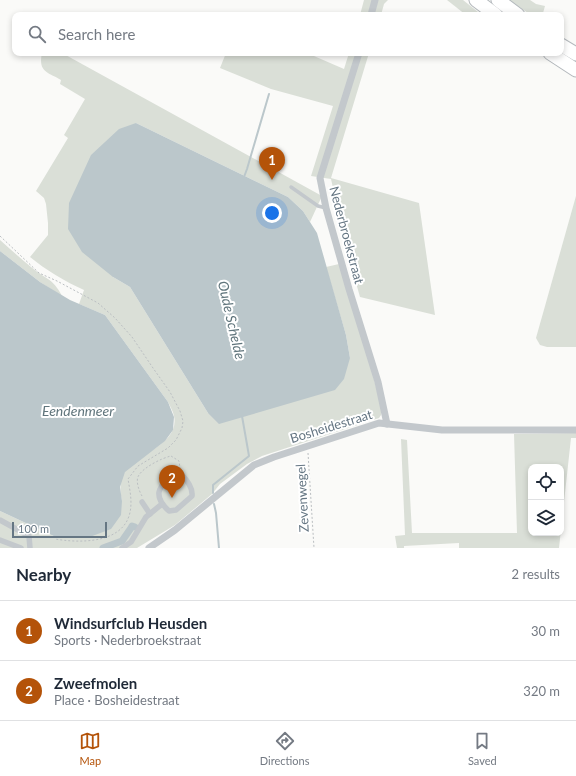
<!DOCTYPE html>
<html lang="en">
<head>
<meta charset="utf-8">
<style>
  body { margin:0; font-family:Lato,sans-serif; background:#f6f6f7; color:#1f2937 }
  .controls { position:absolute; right:12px; bottom:12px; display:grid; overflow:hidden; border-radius:8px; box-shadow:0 2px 6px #0003 }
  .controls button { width:36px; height:36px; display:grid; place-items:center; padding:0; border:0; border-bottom:1px solid #e0e1e3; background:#fff; color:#1f2937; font:20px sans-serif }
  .scale { position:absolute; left:12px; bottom:10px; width:95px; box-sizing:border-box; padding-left:4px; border:2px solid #657683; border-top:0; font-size:11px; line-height:14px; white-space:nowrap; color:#657683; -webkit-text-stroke:3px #fff; paint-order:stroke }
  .you { position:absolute; left:272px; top:213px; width:14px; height:14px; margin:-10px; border:3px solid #fff; border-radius:50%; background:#1a73e8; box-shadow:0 0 0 6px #1a73e833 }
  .badge { display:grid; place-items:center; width:26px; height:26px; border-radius:50%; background:#b45309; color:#fff; font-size:13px; font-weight:700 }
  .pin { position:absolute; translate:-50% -33px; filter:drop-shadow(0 1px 2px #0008) }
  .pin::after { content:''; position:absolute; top:21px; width:14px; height:12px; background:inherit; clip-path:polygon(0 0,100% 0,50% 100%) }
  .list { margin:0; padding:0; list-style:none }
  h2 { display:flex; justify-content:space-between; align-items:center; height:52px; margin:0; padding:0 16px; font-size:17px }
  h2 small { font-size:13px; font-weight:400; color:#747a83 }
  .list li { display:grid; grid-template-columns:26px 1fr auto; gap:12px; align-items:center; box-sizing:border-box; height:60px; padding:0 16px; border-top:1px solid #e0e1e3 }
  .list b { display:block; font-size:15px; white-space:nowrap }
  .list p { margin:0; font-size:13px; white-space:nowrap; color:#747a83 }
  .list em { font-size:13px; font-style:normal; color:#747a83 }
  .icon { flex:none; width:22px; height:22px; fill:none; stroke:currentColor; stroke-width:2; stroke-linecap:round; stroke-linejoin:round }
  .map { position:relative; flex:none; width:576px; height:548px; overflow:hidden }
  .search { position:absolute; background:#fff; box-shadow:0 2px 6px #0003; left:12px; right:12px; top:12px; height:44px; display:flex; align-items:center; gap:10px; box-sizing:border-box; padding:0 14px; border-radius:8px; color:#747a83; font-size:15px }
  .sheet { height:172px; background:#fff }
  nav { display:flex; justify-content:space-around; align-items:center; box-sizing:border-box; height:56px; border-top:1px solid #e0e1e3; background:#fff; font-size:11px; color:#747a83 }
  nav a { display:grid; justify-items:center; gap:2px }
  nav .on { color:#b45309 }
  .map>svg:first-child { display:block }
  .green { fill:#dadfd7; fill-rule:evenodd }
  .water { fill:#bbc7cb }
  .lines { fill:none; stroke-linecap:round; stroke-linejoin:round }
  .stream { stroke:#bbc7cb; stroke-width:2 }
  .canal { stroke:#bbc7cb; stroke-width:7 }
  .motorway-casing { stroke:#b4b9bd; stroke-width:15 }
  .path { stroke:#bbbfc2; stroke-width:1; stroke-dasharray:2 2; stroke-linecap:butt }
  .service { stroke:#c3c8cc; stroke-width:3.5 }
  .pedestrian { stroke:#c3c8cc; stroke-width:5.5 }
  .minor { stroke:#c3c8cc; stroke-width:7 }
  .motorway { stroke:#fff; stroke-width:13 }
  .labels { text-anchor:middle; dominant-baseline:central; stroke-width:4; stroke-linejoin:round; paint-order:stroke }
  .street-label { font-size:13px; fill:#657683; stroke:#fff }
  .water-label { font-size:14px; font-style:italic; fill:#60757c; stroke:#fff }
</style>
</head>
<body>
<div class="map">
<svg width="576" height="548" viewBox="0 0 576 548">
  <rect width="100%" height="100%" fill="#fafaf8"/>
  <g class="green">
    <path d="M 364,0 L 388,0 L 384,4 L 381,15 L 360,15 Z"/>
    <path d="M 447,0 L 463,0 L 478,12 L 476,15 L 466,15 Z"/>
    <path d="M 509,0 L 530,0 L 536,4 L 545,6 L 543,13 L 545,15 L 531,15 Z"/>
    <path d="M 42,53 L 62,53 L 322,196 L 310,222 L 303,211 L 288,197 L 136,123 L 113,277 L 130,287 L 208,413 L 350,358 L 346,335 L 326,267 L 339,264 L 373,375 L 381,407 L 381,415 L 379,418 L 262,456 L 247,464 L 220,484 L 212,494 L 175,525 L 137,548 L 0,548 L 0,511 L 58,538 L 122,501 C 120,491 119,480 125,471 C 138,454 180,443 174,416 C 173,411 170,406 168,402 L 105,315 L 79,304 L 84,290 C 64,281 46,270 30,257 L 48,235 L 48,223 L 46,204 L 44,198 L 36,191 L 68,138 L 64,135 L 85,99 L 60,84 L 61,80 C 47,72 38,72 42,53 Z"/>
    <path d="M 226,53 L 307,53 L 344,69 L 349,53 L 369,53 L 331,178 L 419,203 L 435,315 L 360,297 L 347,251 L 331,179 L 311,176 L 333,106 L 271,89 L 220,68 Z"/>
    <path d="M 576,196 L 576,347 L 547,347 L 540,345 L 536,338 Z"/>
    <path d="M 0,240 C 10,249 20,258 31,267 C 45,279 53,278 62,296 L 40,282 L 0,251 Z"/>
    <path d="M 576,433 L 576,438 L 571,438 L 559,548 L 459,548 L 459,543 L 404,546 L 404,548 L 397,548 L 395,536 L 405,535 L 401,439 L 407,440 L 412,533 L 517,533 L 514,434 ZM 531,467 L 561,467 L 561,533 L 531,533 Z"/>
  </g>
  <g class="water">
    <path d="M 136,123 L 288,197 L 303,211 L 317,233 L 346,335 L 350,358 L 344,379 L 335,390 L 219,424 L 208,413 L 130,287 L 113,277 L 82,252 L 68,229 L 69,203 L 91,155 L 119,129 Z"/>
    <path d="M 0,251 L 40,282 L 70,300 L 105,315 L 168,402 L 174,417 L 173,430 L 165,441 L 125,472 L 120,487 L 122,501 L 121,515 L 111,529 L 87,538 L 58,538 L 0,511 Z"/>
  </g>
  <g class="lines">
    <g class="stream">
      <path d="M 244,177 L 247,169 L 269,94"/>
      <path d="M 213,493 L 213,485 L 249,456 L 242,416"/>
      <path d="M 214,504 L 216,513 L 219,548"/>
    </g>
    <path class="canal" d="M 103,548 L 122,541 L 131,528 L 132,526 L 135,527"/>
    <g class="motorway-casing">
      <g id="motorway">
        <path d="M 476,0 L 496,15"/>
        <path d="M 498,0 L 518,15"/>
        <path d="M 561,45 L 576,54"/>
        <path d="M 550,53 L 576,70"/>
      </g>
    </g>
    <g class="path">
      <path d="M 0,236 L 39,273 L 57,281 L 98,303 L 115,318 L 132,337 L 153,368 L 170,392 L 180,411 L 183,421 L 182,428 L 176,440 L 168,448 L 138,466 L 128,479 C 130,491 133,504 129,516 C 120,544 78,543 55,539"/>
      <path d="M 308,453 L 314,548"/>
      <path d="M 142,496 C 139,491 135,480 139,475 C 144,467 162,458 171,456 L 179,461 L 180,468"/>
    </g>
    <path class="service" d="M 291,187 L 318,206 L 326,208"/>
    <g class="pedestrian">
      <path d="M 178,474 L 181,474 C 187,480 193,488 192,496 L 176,510 L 169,511 C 151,495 159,483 178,474 Z"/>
      <path d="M 142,502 L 150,514"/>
      <path d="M 0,520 L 29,536 L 30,548"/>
      <path d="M 0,540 L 21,548"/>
      <path d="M 122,548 L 131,542 L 146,517 L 162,504"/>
    </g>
    <g class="minor">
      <path d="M 371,15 L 375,0"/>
      <path d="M 359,53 L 320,178 L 326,208 L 349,289 L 378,382 L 387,424"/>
      <path d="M 149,548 L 175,530 L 254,465 L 274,457 L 379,423 L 442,430 L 576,430"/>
    </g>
    <use href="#motorway" class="motorway"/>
  </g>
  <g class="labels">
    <g class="street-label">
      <text transform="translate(347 235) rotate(75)">Nederbroekstraat</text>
      <text transform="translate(331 426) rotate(-17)">Bosheidestraat</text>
      <text transform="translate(302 498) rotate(-93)">Zevenwegel</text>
    </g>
    <g class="water-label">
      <text transform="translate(232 320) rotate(77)">Oude Schelde</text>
      <text x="78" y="410">Eendenmeer</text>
    </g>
  </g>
</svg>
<div class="controls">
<button><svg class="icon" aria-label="locate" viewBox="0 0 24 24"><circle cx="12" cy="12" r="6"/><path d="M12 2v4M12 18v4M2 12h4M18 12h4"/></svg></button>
<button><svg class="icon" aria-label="layers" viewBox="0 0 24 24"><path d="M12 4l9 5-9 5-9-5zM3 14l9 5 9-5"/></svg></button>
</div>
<div class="scale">100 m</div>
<div class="you"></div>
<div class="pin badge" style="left:272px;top:180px">1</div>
<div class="pin badge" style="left:172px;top:498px">2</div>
<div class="search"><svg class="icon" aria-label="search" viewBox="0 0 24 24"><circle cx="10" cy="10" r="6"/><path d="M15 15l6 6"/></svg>Search here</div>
</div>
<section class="sheet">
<h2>Nearby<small>2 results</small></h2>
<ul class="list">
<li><span class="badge">1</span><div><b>Windsurfclub Heusden</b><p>Sports · Nederbroekstraat</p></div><em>30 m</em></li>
<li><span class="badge">2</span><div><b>Zweefmolen</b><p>Place · Bosheidestraat</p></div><em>320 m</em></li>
</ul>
</section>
<nav>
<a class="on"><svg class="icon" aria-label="map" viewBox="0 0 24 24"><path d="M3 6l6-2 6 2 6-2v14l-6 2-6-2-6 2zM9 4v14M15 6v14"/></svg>Map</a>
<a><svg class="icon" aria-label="directions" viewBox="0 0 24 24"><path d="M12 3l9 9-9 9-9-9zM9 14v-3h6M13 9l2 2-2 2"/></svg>Directions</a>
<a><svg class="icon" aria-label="saved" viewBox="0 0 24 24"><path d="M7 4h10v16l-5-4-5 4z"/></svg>Saved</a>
</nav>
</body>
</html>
